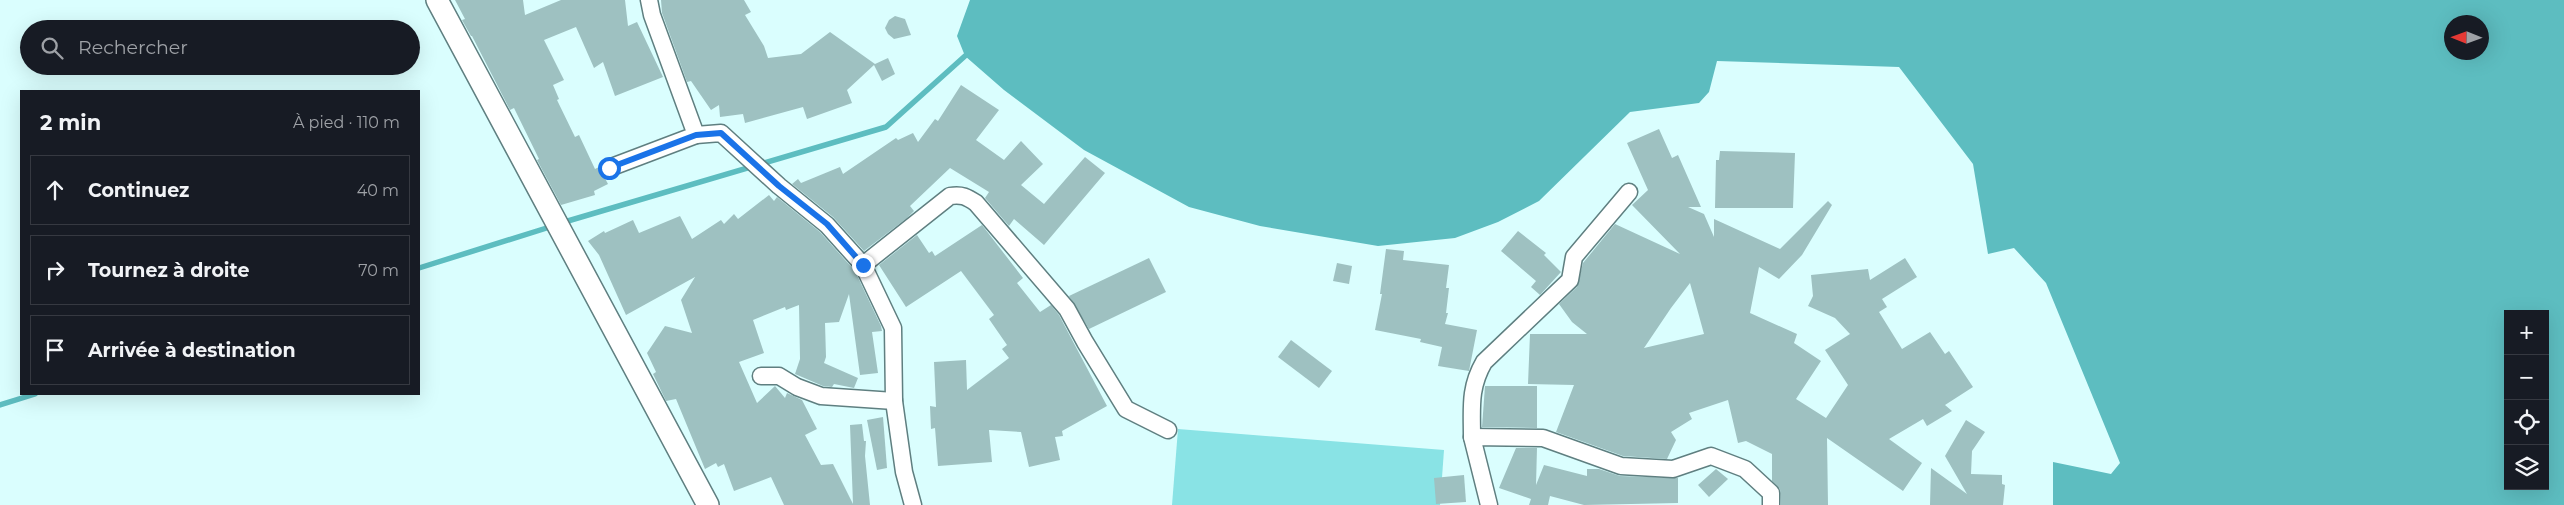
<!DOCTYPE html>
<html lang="fr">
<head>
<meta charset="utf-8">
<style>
  body { margin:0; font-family:Montserrat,sans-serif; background:#20242c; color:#f1f3f6 }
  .controls { position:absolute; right:15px; bottom:15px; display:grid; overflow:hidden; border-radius:0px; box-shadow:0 5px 20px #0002 }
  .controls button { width:45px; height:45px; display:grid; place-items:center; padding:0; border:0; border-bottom:1px solid #363941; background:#171b24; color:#f1f3f6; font:25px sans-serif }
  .compass { position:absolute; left:2444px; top:15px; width:45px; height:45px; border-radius:50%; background:#171b24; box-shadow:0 5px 20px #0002; rotate:271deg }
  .stop { position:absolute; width:15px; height:15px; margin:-11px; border:4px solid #1a73e8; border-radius:50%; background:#fff }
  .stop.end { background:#1a73e8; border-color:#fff; box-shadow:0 1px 5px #0008 }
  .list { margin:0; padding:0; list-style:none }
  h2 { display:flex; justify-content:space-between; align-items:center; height:65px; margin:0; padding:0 20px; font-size:21px }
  h2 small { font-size:16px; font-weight:400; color:#9ea1a6 }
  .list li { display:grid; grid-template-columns:32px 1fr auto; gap:15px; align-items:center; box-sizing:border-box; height:70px; margin:0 10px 10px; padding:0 10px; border:1px solid #363941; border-radius:0px }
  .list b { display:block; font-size:19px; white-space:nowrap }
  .list em { font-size:16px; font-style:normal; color:#9ea1a6 }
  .icon { flex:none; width:28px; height:28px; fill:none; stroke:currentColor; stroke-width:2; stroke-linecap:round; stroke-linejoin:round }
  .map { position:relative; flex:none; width:2564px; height:505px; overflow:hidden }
  .search { position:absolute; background:#171b24; box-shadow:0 5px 20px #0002; left:20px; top:20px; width:400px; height:55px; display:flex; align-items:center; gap:12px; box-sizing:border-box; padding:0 18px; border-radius:28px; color:#9ea1a6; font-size:19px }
  .panel { position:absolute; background:#171b24; box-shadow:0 5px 20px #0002; left:20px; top:90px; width:400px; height:305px; border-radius:0px }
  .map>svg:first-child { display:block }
  .green { fill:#89e3e5 }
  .water { fill:#5dbdc0; fill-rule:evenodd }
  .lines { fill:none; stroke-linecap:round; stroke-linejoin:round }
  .stream { stroke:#5dbdc0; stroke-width:5.5 }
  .building { fill:#9ec1c1; fill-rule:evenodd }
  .minor-casing { stroke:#5f7f80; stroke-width:19 }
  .tertiary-casing { stroke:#5f7f80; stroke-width:24 }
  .minor { stroke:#fff; stroke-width:16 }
  .tertiary { stroke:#fff; stroke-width:21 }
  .route { stroke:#1a73e8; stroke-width:6 }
</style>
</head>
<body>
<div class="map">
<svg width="2564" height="505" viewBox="0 0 2564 505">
  <rect width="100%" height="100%" fill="#dafefe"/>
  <path class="green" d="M 1178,429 L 1444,450 L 1440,505 L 1172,505 Z"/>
  <path class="water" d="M 970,0 L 2564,0 L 2564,505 L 2053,505 L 2053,462 L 2111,474 L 2120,463 L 2046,283 L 2014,248 L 1988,254 L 1973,164 L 1899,67 L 1717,61 L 1709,92 L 1699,103 L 1630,112 L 1539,201 L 1498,222 L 1455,238 L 1378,246 L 1260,226 L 1189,207 L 1084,150 L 1004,90 L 965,56 L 957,36 ZM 2452,22 L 2482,22 L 2482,52 L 2452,52 ZM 2508,314 L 2545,314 L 2545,486 L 2508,486 Z"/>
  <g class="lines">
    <g class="stream">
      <path d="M 561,223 L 886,127 L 965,56"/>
      <path d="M 419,268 L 553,226"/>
      <path d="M 0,405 L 35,394"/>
    </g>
  </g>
  <g class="building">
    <path d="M 455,0 L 523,0 L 525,15 L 561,0 L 625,0 L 628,26 L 637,22 L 663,77 L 615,96 L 603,62 L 594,68 L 576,27 L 544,40 L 564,80 L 553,85 L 559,99 L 557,100 L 575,137 L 579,135 L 595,169 L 599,167 L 608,184 L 594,191 L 595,195 L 561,205 L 537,160 L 539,159 L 514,108 L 510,110 L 472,36 L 471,36 L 462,20 L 465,19 Z"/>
    <path d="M 661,0 L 744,0 L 751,12 L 745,15 L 764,46 L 768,58 L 801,54 L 830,32 L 875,64 L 888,58 L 895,74 L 882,81 L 874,65 L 847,90 L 852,103 L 807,119 L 803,107 L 745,123 L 743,114 L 720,117 L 719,105 L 711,110 L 691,81 L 687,82 L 662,13 Z"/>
    <path d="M 895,16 L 905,19 L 911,35 L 894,39 L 888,34 L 885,28 L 889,20 Z"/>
    <path d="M 961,85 L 999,110 L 976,140 L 1004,160 L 1021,141 L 1043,164 L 1021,185 L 1044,204 L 1085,157 L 1105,173 L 1044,245 L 1014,219 L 1009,226 L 985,198 L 989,192 L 950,168 L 910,206 L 914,211 L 907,218 L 864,251 L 833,217 L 792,184 L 798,179 L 801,183 L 840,167 L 843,174 L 896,138 L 898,140 L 913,133 L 918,142 L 935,119 L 938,121 Z"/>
    <path d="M 1659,129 L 1672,158 L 1678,155 L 1701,207 L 1688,207 L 1704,214 L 1714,237 L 1714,219 L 1780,249 L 1828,201 L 1832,205 L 1802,255 L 1779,279 L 1759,267 L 1750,313 L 1797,334 L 1794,343 L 1821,361 L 1796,399 L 1826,418 L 1848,385 L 1825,350 L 1850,334 L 1835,318 L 1808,306 L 1813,296 L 1811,275 L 1868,269 L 1870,280 L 1905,258 L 1917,277 L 1882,299 L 1887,307 L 1879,312 L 1902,349 L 1930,332 L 1945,354 L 1949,351 L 1973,387 L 1945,405 L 1952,411 L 1927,426 L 1923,419 L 1889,439 L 1922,463 L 1903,491 L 1827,438 L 1828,505 L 1781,505 L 1780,489 L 1772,481 L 1772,454 L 1746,441 L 1738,443 L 1728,400 L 1689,413 L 1692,419 L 1671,432 L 1676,440 L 1667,459 L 1623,456 L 1556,432 L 1574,385 L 1528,384 L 1530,334 L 1587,334 L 1572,322 L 1559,304 L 1577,287 L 1583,263 L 1615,224 L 1680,254 L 1632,205 L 1648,190 L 1627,143 ZM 1690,283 L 1704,334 L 1644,348 L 1671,308 Z"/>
    <path d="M 1720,151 L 1795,153 L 1793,208 L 1715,208 L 1716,160 L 1719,160 Z"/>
    <path d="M 769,195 L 774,201 L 777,197 L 820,232 L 855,271 L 881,326 L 882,331 L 872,332 L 878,373 L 860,375 L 849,294 L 839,322 L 825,323 L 826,357 L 824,363 L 858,378 L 854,388 L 834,384 L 832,387 L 823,386 L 795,374 L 800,359 L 799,305 L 786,310 L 785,307 L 753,320 L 764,353 L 739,362 L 757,403 L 775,386 L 785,398 L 787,393 L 802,400 L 817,429 L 805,435 L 821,465 L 833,464 L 853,504 L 850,425 L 862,424 L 864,441 L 866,441 L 865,456 L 870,505 L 784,505 L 771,477 L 734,491 L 724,464 L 718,467 L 716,463 L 705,469 L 676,399 L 666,401 L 653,374 L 656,372 L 647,353 L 665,326 L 692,333 L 681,300 L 695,277 L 626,315 L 599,255 L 588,241 L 604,231 L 605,233 L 633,220 L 639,233 L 680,216 L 692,239 L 721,220 L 724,224 L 734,214 L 738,219 Z"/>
    <path d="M 982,225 L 1023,278 L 1017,283 L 1040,312 L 1051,305 L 1059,315 L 1107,406 L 1062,431 L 1063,436 L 1055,437 L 1060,460 L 1029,467 L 1021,432 L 989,430 L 992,462 L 938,466 L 935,428 L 931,429 L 930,406 L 936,407 L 934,362 L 966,360 L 967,390 L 1009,358 L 1002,349 L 1007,345 L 989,319 L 994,315 L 961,271 L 906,307 L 879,265 L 917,235 L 929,253 L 932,251 L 935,256 Z"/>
    <path d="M 1518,231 L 1546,253 L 1544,255 L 1561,272 L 1540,295 L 1531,287 L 1536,281 L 1501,251 Z"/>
    <path d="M 1386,249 L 1404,251 L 1403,260 L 1449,265 L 1446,288 L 1449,288 L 1446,313 L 1448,313 L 1445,324 L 1477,330 L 1469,371 L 1438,366 L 1442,347 L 1420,342 L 1421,339 L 1375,330 L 1382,294 L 1380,294 Z"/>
    <path d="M 1149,258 L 1166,292 L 1089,329 L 1069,296 Z"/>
    <path d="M 1337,263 L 1352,266 L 1349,284 L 1333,281 Z"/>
    <path d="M 1291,340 L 1332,371 L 1319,388 L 1278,357 Z"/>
    <path d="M 1485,386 L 1537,386 L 1537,428 L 1482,427 Z"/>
    <path d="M 883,417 L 887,468 L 877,470 L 867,420 Z"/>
    <path d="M 1966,420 L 1985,432 L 1972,451 L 1971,474 L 2002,475 L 2002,484 L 2005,485 L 2003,505 L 1930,505 L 1931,468 L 1967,494 L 1945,456 Z"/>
    <path d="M 1516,448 L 1537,448 L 1536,485 L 1544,465 L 1587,476 L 1587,469 L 1599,469 L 1620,476 L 1678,478 L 1678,503 L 1584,505 L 1550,496 L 1548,505 L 1529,505 L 1531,499 L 1499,488 Z"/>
    <path d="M 1716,469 L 1728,479 L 1709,497 L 1698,485 Z"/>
    <path d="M 1464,475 L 1466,502 L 1436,504 L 1434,478 Z"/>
  </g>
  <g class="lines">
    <g class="minor-casing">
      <g id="minor">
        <path d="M 696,135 L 721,133 L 779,186 L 827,225 L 863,265 L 893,328 L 894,401 L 904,472 L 913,505"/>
        <path d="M 609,168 L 696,135 L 652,15 L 649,0"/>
        <path d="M 863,265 L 950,196 C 962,194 967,197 976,203 L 1067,309 L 1085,342 L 1126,409 L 1168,430"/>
        <path d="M 761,376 L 779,376 L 797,387 L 821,396 L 894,401"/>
        <path d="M 1472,437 C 1472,408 1469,388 1484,362 L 1570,280 L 1574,257 L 1629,192"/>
        <path d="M 1489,505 L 1472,437 L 1543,438 L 1621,466 L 1673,469 L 1711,456 L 1745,469 L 1771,493 L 1771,505"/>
      </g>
    </g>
    <g class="tertiary-casing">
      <path id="tertiary" d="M 437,0 L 708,505"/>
    </g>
    <use href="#minor" class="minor"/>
    <use href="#tertiary" class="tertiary"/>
  </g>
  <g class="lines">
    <path class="route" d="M 609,168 L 696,135 L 721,133 L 779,186 L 827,224 L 863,265"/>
  </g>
</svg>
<div class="controls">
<button>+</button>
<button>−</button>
<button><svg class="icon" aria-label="locate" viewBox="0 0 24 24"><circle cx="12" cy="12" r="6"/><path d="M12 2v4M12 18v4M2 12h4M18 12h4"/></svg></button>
<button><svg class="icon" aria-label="layers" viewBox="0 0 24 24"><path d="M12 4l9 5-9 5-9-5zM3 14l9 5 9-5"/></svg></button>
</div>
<svg class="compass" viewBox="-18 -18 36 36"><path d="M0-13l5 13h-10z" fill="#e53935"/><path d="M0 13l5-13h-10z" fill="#9ea1a6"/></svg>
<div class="stop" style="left:609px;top:168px"></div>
<div class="stop end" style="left:863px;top:265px"></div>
<div class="search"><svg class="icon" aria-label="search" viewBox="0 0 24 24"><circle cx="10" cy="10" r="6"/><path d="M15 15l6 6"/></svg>Rechercher</div>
<section class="panel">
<h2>2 min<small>À pied · 110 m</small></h2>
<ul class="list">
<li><svg class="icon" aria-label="ahead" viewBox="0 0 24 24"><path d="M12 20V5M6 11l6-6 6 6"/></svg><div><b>Continuez</b></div><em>40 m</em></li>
<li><svg class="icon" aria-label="right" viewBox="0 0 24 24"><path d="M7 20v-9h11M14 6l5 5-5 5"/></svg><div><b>Tournez à droite</b></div><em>70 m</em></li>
<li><svg class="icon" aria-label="arrive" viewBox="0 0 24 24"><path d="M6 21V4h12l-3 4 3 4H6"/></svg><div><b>Arrivée à destination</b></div></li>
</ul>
</section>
</div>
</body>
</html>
